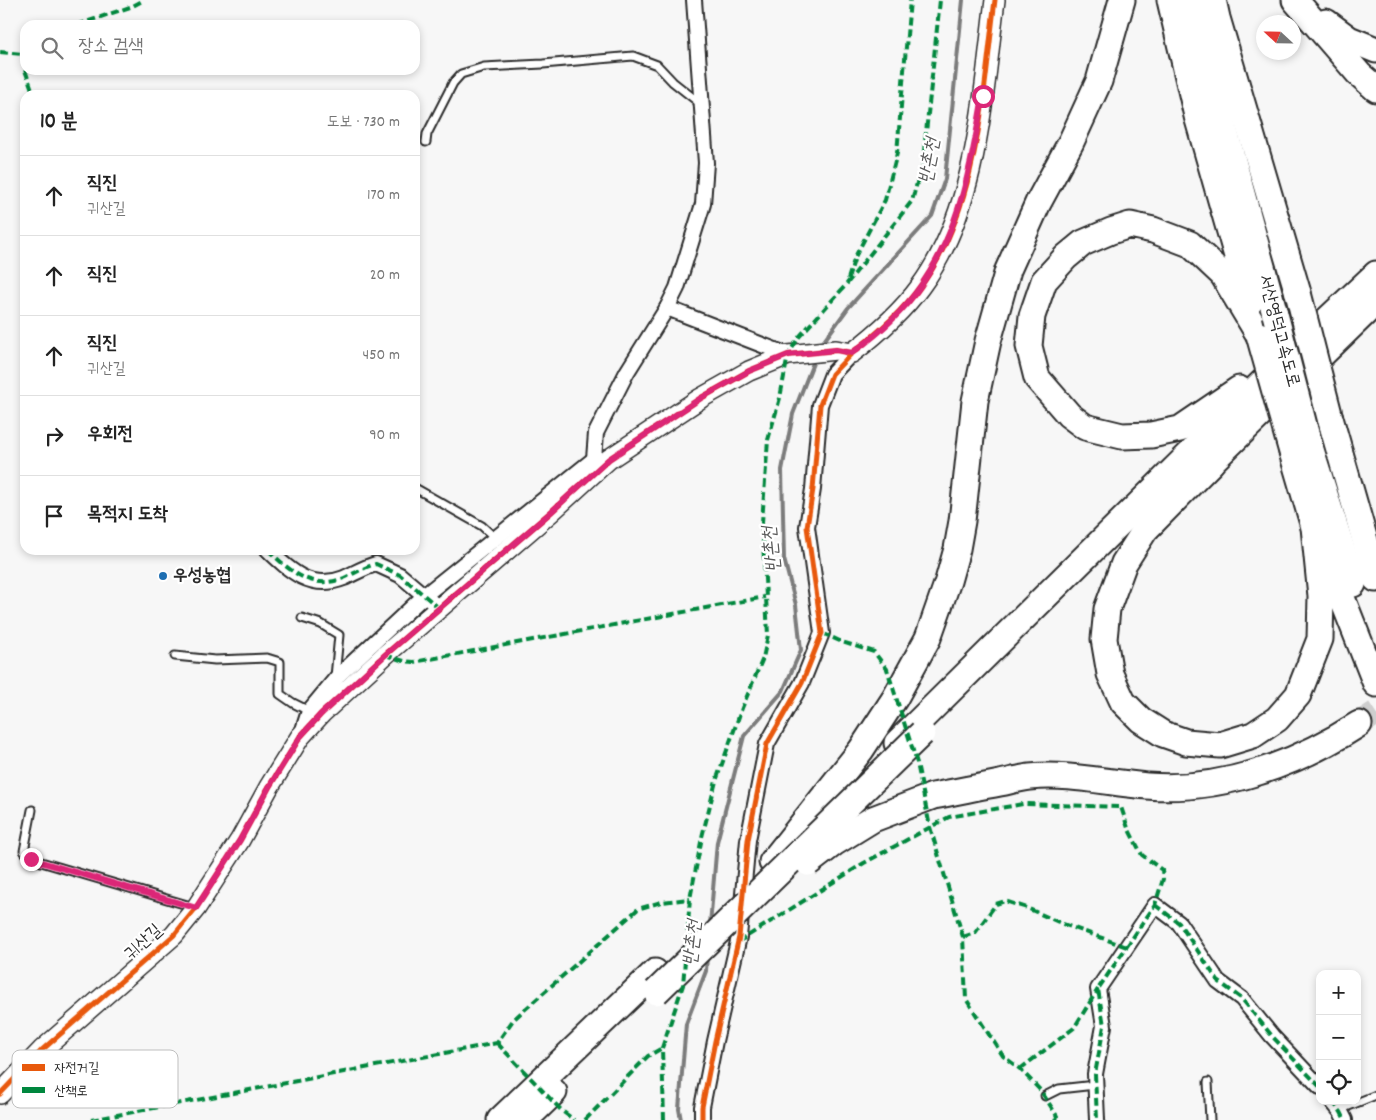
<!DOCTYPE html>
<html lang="ko">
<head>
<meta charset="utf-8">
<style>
  body { margin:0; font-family:Dekko,"Poor Story",sans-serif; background:#f6f6f6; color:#222 }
  .controls { position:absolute; right:15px; bottom:15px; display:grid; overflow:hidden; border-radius:10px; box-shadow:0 2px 8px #0003 }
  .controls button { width:45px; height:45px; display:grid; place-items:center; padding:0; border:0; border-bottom:1px solid #e0e0e0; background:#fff; color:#222; font:25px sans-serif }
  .compass { position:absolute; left:1256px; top:15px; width:45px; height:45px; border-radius:50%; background:#fff; box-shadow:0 2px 8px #0003; rotate:292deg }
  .stop { position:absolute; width:15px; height:15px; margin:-11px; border:4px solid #db2777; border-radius:50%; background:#fff }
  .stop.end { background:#db2777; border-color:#fff; box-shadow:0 1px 5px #0008 }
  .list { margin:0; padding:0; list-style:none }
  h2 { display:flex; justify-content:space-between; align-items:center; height:65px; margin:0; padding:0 20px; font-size:21px }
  h2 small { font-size:16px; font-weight:400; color:#767676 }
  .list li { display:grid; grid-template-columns:32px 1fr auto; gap:15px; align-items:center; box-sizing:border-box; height:80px; padding:0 20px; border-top:1px solid #e0e0e0 }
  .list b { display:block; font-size:19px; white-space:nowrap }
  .list p { margin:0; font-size:16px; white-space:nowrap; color:#767676 }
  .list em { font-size:16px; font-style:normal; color:#767676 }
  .icon { flex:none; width:28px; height:28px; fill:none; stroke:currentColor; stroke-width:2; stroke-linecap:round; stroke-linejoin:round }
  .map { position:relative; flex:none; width:1376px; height:1120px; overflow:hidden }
  .search { position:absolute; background:#fff; box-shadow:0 2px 8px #0003; left:20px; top:20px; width:400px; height:55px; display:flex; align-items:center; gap:12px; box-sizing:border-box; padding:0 18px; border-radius:15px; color:#767676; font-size:19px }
  .panel { position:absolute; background:#fff; box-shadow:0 2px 8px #0003; left:20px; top:90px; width:400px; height:465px; border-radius:15px }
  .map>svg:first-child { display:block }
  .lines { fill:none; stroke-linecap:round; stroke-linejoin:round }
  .stream { stroke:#7b7b7b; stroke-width:4 }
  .highway-tunnel { stroke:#cecece; stroke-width:25; stroke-dasharray:25 12; stroke-linecap:butt }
  .lane-casing { stroke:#2b2b2b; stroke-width:11 }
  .street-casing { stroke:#2b2b2b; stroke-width:18 }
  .secondary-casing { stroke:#2b2b2b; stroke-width:22 }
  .highway-casing { stroke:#2b2b2b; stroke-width:29 }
  .lane { stroke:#fff; stroke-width:7 }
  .street { stroke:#fff; stroke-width:14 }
  .secondary { stroke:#fff; stroke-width:19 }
  .highway { stroke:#fff; stroke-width:25 }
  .highway-bridge-casing { stroke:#2b2b2b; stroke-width:29; stroke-linecap:butt }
  .highway-bridge { stroke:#fff; stroke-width:25 }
  .quiet { stroke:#00873e; stroke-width:4; stroke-dasharray:8 4; stroke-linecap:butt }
  .cycleway-casing { stroke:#fff; stroke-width:8 }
  .cycleway { stroke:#e8590c; stroke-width:5 }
  .route { stroke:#db2777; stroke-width:6 }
  .poi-dot { fill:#1f6fb2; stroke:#fff; stroke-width:2 }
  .labels { text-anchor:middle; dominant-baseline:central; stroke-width:4.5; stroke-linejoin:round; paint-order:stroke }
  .street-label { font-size:18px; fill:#2b2b2b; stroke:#fff }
  .poi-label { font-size:18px; font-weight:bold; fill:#2b2b2b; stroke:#fff; text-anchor:start }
  .water-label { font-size:19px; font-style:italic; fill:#5a5a5a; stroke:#fff }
  .key { fill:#fff; stroke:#bfbfbf; stroke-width:1 }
  .key-label { font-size:14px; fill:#2b2b2b }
</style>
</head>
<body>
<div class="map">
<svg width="1376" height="1120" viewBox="0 0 1376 1120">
  <rect width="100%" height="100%" fill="#f7f7f7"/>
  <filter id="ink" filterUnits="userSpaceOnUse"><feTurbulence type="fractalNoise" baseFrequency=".02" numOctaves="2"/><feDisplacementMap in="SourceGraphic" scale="10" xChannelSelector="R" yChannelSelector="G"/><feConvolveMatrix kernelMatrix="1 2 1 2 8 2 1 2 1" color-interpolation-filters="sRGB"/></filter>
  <g filter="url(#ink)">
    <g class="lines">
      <g class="stream">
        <path d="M 821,345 L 848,308 L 932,216 L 945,179 L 963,0"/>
        <path d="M 710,925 L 717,842 L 744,736 L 783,691 L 801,650 L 796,605 L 784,559 L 782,470 L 793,414 L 815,358"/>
        <path d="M 681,1120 L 679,1109 L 686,1024 L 706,971 L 707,956"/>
      </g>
      <path class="highway-tunnel" d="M 1359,724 L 1376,713"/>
      <g class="lane-casing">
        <g id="lane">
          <path d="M 426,142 L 427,134 L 453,83 L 461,74 L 484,67 L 543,64 L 633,56 L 657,65 L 673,82 L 702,105"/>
          <path d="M 415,488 L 482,526 L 495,538"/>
          <path d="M 302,618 L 321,624 L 339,635 L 335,677"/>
          <path d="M 175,656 L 215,660 L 267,658 L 280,662 L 280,694 L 293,703 L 309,711"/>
          <path d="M 32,810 L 24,851 L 31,859 L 194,907"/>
          <path d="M 1208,1082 L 1210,1120"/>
          <path d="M 1045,1096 L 1059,1089 L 1095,1085"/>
          <path d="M 1339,1110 L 1376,1095"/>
        </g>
      </g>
      <g class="street-casing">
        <g id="street">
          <path d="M 667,308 L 788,355"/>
          <path d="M 598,469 L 594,459 L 596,433 L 627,372 L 667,308 L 677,288 L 703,204 L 706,163 L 694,0"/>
          <path d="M 268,550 C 290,571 311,591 344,578 C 355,573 365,567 376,564 L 400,575 L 439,608"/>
          <path d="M 302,733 L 309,711 L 338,676 L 425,595 L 594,459"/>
          <path d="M 1332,1101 L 1341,1112 L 1345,1120"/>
          <path d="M 702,1120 L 702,1107 L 715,1041 L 739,937 L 748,840 L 767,744 L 802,683 L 822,633 L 807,527 L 813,489 L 820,405 L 832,374 L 852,353"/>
          <path d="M 1097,1120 L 1095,1074 L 1104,1026 L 1098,989 L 1155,905 L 1179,923 L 1218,981 L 1242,999 L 1272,1036 L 1320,1087"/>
        </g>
      </g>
      <g class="secondary-casing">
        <path id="secondary" d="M 0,1094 L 42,1050 L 174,935 L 196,908 L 240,840 L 269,787 L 300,737 L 321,714 L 385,655 L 551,512 L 609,459 L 701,398 L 749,371 L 788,355 L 836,350 L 852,353 C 878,333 901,313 920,287 C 978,209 983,94 995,0"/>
      </g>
      <g class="highway-casing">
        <g id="highway">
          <path d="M 1170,0 L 1197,116 L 1250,302"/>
          <path d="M 1189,0 L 1275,314"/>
          <path d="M 1213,0 L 1217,18 L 1298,293"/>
          <path d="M 1295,0 L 1359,74 L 1376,89"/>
          <path d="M 1326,22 L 1349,39 L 1376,50"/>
          <path d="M 1239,389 L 1180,429 L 1151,435 L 1122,436 L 1085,427 L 1069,415 L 1037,378 L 1029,346 L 1032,316 L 1044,281 L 1066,257 L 1083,243 L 1111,231 L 1130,225 L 1153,230 L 1190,244 L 1223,275 L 1259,335"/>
          <path d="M 1330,418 L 1376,579"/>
          <path d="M 1307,437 L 1353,584"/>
          <path d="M 1292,452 L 1314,527 L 1376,684"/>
          <path d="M 1211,463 L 1145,530 L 1124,563 L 1107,609 L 1104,639 L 1110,674 L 1123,702 L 1141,720 L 1163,734 L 1186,742 L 1220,745 L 1253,735 L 1277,719 L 1298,695 L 1320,639 L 1321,596 L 1314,527"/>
          <path d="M 1200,473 L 1376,302"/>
          <path d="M 897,743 L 1296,349 L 1376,274"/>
          <path d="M 933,796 C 955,792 978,787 1000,783 C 1010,781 1020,778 1030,777 C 1069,773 1108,783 1147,786 C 1221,792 1297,764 1359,724"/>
          <path d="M 772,862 L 861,750 L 895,698 L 928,638 L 948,581 L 957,549 L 962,521 L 975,401 L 988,341 L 1008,270 L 1038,203 L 1071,142 L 1099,81 L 1122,0"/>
          <path d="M 500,1120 L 655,972"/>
          <path d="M 525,1120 L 554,1092"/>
        </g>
      </g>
      <use href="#lane" class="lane"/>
      <use href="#street" class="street"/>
      <use href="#secondary" class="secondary"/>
      <use href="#highway" class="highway"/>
      <g class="highway-bridge-casing">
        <g id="highway-bridge">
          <path d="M 1298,293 L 1330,418"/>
          <path d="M 1275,314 L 1307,437"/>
          <path d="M 1259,335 L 1292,452"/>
          <path d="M 808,863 L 834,843 L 873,819 L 933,796"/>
          <path d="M 656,992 L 922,733"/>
        </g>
      </g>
      <use href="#highway-bridge" class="highway-bridge"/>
      <g class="quiet">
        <path d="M 77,25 L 133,6 L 144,0"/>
        <path d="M 0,52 L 22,54"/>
        <path d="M 25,70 L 34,95"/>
        <path d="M 848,279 L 855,257 L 885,200 L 897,153 L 910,0"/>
        <path d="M 268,550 C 290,571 311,591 344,578 C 355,573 365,567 376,564 L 400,575 L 439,608"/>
        <path d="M 822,633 L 842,642 L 874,652 L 887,669 L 917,763 L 930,827 L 963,937 L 966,999 L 1003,1056 L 1020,1069 L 1041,1091 L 1057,1116 L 1056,1120"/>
        <path d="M 385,655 L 404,661 L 414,662 L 765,597"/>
        <path d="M 1155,905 L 1179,923 L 1218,981 L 1242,999 L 1272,1036 L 1320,1087"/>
        <path d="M 963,937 L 975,933 L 996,904 L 1005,901 L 1027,908 L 1063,924 L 1127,947"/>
        <path d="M 738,942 L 864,863 L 949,817 L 1023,804 L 1121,807 L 1128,828 L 1142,855 L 1162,870 L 1163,879 L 1155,905 L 1098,989 L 1104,1026 L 1095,1074 L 1097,1120"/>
        <path d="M 497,1043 L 562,1111 L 574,1120"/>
        <path d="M 1020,1069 L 1074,1028 L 1098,989"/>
        <path d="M 1332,1101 L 1341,1112 L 1345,1120"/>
        <path d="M 91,1120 L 497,1043 L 513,1020 L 638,909 L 661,902 L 690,899"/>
        <path d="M 585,1120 L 648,1056 L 662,1048"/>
        <path d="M 664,1120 L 662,1048 L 683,985 L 690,899 L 702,837 L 716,781 L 742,708 L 763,658 L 768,635 L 762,522 L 768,440 L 780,398 L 788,355 L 799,337 L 845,286 L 912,201 L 923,161 L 940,0"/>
      </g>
      <g class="cycleway-casing">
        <g id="cycleway">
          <path d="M 0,1094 L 42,1050 L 174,935 L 196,908 L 240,840 L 269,787 L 300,737 L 321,714 L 385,655 L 551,512 L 609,459 L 701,398 L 749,371 L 788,355 L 836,350 L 852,353 C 878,333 901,313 920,287 C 978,209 983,94 995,0"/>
          <path d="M 702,1120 L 702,1107 L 715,1041 L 739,937 L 748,840 L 767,744 L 802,683 L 822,633 L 807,527 L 813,489 L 820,405 L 832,374 L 852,353"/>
        </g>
      </g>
      <use href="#cycleway" class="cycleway"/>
    </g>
  </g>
  <g class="lines" filter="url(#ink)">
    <path class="route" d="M 31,859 L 196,908 L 240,840 L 269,787 L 300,737 L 321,714 L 385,655 L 551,512 L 609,459 L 701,398 L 749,371 L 788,355 L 836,350 L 852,353 C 862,345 873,338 882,329 C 953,267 968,184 983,96"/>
  </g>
  <circle class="poi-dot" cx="163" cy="576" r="5"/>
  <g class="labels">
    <g class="street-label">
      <text transform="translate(1278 331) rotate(75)">서산영덕고속도로</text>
      <text transform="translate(144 943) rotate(-42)">귀산길</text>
    </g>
    <g class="poi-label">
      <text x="173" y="576">우성농협</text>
    </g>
    <g class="water-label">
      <text transform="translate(931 161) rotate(-80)">반촌천</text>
      <text transform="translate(773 549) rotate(-96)">반촌천</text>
      <text transform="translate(694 943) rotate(-84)">반촌천</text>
    </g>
  </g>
  <rect x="12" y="1050" width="166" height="58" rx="8" class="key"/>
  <rect x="22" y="1064" width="23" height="7" fill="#e8590c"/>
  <rect x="22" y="1087" width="23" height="6" fill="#00873e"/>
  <g class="key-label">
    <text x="54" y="1072">자전거길</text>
    <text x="54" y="1095">산책로</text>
  </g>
</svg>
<div class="controls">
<button>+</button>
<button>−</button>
<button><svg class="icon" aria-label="locate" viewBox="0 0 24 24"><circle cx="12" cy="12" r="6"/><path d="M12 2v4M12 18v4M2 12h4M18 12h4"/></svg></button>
</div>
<svg class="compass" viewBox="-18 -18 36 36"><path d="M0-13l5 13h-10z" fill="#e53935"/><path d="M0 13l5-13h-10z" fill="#767676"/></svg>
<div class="stop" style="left:983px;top:96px"></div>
<div class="stop end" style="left:31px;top:859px"></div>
<div class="search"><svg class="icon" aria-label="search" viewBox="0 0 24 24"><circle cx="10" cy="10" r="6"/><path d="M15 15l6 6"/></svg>장소 검색</div>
<section class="panel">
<h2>10 분<small>도보 · 730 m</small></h2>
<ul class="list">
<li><svg class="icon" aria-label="ahead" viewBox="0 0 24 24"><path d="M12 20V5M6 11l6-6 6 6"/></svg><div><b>직진</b><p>귀산길</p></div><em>170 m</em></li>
<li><svg class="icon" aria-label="ahead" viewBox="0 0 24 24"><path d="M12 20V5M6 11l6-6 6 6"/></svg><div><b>직진</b></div><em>20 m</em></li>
<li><svg class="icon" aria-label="ahead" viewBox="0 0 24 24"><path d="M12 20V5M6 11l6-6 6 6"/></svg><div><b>직진</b><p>귀산길</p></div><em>450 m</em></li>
<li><svg class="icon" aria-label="right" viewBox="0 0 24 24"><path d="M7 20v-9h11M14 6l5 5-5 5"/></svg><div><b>우회전</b></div><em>90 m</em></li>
<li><svg class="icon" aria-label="arrive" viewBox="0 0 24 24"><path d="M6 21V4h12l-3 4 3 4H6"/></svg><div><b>목적지 도착</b></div></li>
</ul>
</section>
</div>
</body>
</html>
